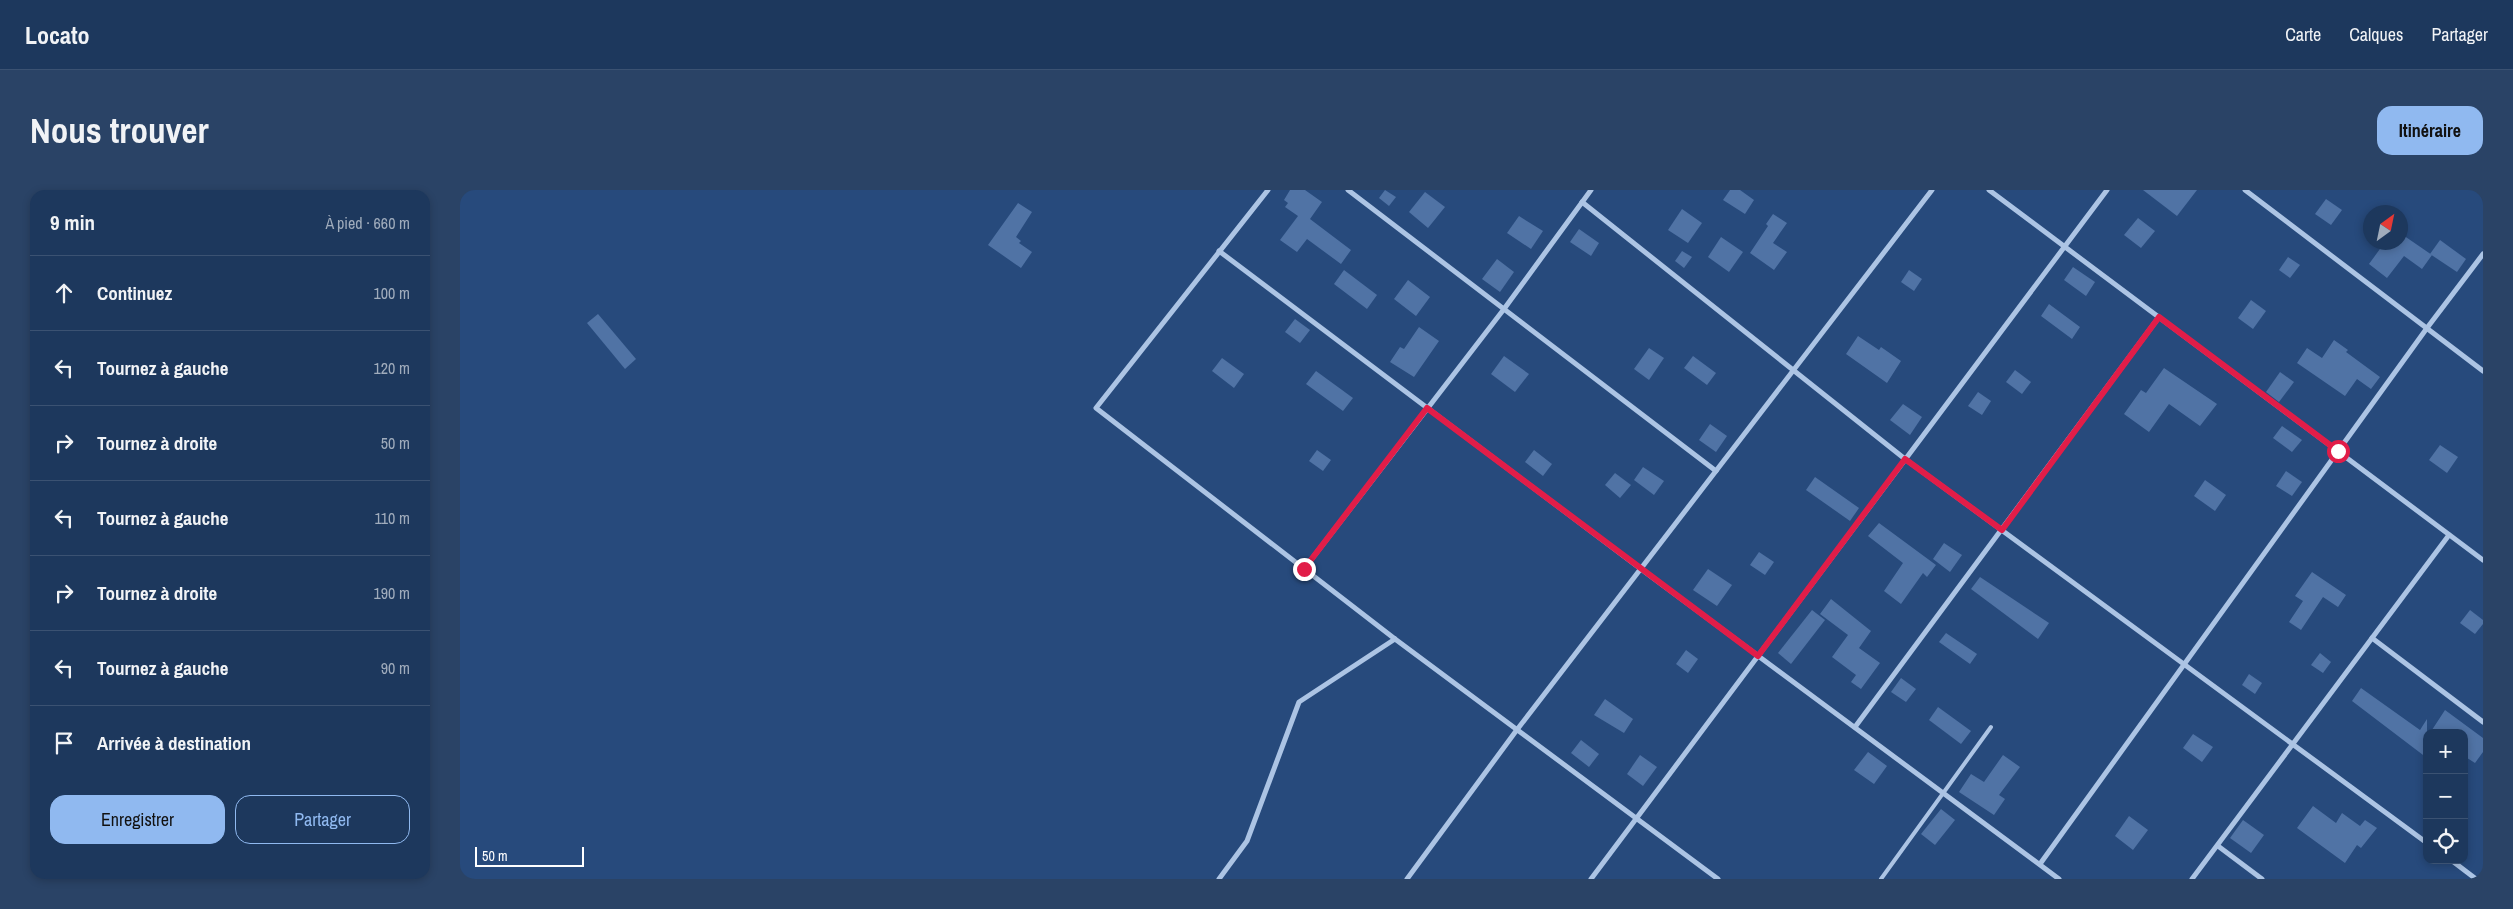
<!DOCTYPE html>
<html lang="fr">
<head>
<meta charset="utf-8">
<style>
  body { margin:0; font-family:"Archivo Narrow",sans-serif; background:#2a4366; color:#f1f3f6 }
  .controls { position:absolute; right:15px; bottom:15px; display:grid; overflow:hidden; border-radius:10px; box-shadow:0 2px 8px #0003 }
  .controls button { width:45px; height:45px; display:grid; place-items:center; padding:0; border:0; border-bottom:1px solid #3b5272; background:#1d385d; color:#f1f3f6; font:25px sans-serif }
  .compass { position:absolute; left:1903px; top:15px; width:45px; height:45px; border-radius:50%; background:#1d385d; box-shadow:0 2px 8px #0003; rotate:33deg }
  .scale { position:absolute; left:15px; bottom:12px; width:109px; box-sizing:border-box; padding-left:5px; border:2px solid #fff; border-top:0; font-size:14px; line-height:18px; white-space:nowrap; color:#fff; -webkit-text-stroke:4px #274a7c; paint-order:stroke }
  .stop { position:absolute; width:15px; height:15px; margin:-11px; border:4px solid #e11d48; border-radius:50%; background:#fff }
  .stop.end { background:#e11d48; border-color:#fff; box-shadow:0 1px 5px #0008 }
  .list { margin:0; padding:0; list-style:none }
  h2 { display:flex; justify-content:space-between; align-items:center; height:65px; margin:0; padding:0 20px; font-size:21px }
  h2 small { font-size:16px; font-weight:400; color:#a0acbc }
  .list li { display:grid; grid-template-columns:32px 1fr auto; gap:15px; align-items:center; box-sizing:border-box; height:75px; padding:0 20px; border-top:1px solid #3b5272 }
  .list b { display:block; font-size:19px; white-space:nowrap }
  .list em { font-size:16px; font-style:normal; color:#a0acbc }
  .actions { display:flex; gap:10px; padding:15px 20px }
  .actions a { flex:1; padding:11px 0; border:1px solid #90b9f0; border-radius:15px; text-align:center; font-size:18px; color:#90b9f0 }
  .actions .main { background:#90b9f0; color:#111 }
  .icon { flex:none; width:28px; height:28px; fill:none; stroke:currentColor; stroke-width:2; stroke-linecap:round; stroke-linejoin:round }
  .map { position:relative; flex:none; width:2023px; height:689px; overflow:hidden; border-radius:15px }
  header { display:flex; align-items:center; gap:30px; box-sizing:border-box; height:70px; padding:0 25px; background:#1d385d; border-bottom:1px solid #3b5272 }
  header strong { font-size:24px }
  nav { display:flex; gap:28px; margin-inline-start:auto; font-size:18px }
  .intro { display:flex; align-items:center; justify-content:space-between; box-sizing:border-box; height:120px; padding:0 30px }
  h1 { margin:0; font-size:35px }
  .button { padding:12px 22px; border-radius:15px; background:#90b9f0; color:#111; font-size:18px; font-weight:700 }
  main { display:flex; gap:30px; padding:0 30px }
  aside { flex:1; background:#1d385d; border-radius:15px; box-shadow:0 2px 8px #0003 }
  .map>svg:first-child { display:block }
  .building { fill:#5073a5 }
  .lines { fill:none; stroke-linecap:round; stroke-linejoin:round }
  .lane { stroke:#acc4e4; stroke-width:4 }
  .street { stroke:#acc4e4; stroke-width:5 }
  .route { stroke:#e11d48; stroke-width:6 }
</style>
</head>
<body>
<header>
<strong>Locato</strong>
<nav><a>Carte</a><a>Calques</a><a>Partager</a></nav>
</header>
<div class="intro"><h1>Nous trouver</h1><a class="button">Itinéraire</a></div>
<main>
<aside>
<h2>9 min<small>À pied · 660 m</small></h2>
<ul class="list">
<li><svg class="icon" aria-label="ahead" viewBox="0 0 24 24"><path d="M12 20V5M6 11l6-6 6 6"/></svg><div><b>Continuez</b></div><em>100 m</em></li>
<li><svg class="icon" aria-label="left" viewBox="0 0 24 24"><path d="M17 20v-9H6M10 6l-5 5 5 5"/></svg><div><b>Tournez à gauche</b></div><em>120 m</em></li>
<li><svg class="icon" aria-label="right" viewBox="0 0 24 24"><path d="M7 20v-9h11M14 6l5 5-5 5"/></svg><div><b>Tournez à droite</b></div><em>50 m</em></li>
<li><svg class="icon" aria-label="left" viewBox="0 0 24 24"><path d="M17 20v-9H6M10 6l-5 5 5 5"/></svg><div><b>Tournez à gauche</b></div><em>110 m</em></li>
<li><svg class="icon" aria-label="right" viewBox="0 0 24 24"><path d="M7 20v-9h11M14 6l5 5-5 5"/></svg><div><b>Tournez à droite</b></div><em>190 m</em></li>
<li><svg class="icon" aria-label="left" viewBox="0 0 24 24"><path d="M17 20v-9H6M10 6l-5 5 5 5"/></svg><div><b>Tournez à gauche</b></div><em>90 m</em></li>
<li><svg class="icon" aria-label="arrive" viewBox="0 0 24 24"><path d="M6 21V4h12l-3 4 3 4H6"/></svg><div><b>Arrivée à destination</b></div></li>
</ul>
<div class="actions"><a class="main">Enregistrer</a><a>Partager</a></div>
</aside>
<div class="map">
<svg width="2023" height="689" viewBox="0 0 2023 689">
  <rect width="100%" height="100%" fill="#274a7c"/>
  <g class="building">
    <path d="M 830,0 L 845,0 L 862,12 L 850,29 L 891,60 L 881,74 L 847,49 L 837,62 L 820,50 L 838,26 L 825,17 L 828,13 L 824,10 Z"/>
    <path d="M 925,0 L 936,7 L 929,16 L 919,8 Z"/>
    <path d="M 1270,0 L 1280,0 L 1294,10 L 1285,24 L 1263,10 Z"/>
    <path d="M 1683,0 L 1737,0 L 1717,26 Z"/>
    <path d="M 965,2 L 985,17 L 968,38 L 949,22 Z"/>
    <path d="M 1866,9 L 1882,20 L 1871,35 L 1855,24 Z"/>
    <path d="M 558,13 L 572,22 L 556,47 L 561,51 L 559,53 L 572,62 L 561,78 L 528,55 Z"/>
    <path d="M 1222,19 L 1242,33 L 1228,53 L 1208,40 Z"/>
    <path d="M 1313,24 L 1327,33 L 1313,53 L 1327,62 L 1314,80 L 1290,63 L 1308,36 L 1306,34 Z"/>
    <path d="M 1059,26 L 1083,41 L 1071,59 L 1047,43 Z"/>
    <path d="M 1678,28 L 1695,41 L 1681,58 L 1664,45 Z"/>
    <path d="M 1119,39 L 1139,53 L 1131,66 L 1110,52 Z"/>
    <path d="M 1940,43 L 1972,65 L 1962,79 L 1944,66 L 1927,88 L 1909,74 L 1925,52 L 1940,52 Z"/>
    <path d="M 1261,47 L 1283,62 L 1269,82 L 1248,67 Z"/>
    <path d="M 1980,50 L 2006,69 L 1997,82 L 1970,64 Z"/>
    <path d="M 1222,61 L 1232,67 L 1224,78 L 1215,71 Z"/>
    <path d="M 1828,67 L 1840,75 L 1830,88 L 1819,80 Z"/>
    <path d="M 1037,69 L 1054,82 L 1040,102 L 1022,89 Z"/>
    <path d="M 1613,77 L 1635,92 L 1626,106 L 1604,90 Z"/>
    <path d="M 884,80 L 917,105 L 907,119 L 874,94 Z"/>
    <path d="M 1449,80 L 1462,89 L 1454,101 L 1441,92 Z"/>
    <path d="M 948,90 L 970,107 L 956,126 L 934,109 Z"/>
    <path d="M 1791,110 L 1806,121 L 1793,139 L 1778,128 Z"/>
    <path d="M 1589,114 L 1620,137 L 1612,149 L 1581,126 Z"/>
    <path d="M 138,124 L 176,169 L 165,179 L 127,133 Z"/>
    <path d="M 835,129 L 850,140 L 840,153 L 825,142 Z"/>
    <path d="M 959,137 L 979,151 L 954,187 L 930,172 L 940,157 L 944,159 Z"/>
    <path d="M 1398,146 L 1419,160 L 1421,157 L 1441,171 L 1427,193 L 1386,164 Z"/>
    <path d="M 1874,150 L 1888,160 L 1886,162 L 1920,187 L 1911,199 L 1897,189 L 1885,206 L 1837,173 L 1847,158 L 1862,168 Z"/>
    <path d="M 1189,158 L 1204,168 L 1189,190 L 1174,179 Z"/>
    <path d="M 1044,166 L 1069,184 L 1055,202 L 1031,184 Z"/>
    <path d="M 1233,166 L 1256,183 L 1247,195 L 1224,178 Z"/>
    <path d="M 762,168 L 784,184 L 774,198 L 752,181 Z"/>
    <path d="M 1704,178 L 1757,214 L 1740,236 L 1709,214 L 1689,242 L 1664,224 L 1681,200 L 1686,203 Z"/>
    <path d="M 1555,180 L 1571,192 L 1562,204 L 1546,192 Z"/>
    <path d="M 856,181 L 893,208 L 883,221 L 846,194 Z"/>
    <path d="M 1820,182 L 1834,192 L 1819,212 L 1806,202 Z"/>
    <path d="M 1518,202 L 1531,211 L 1522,225 L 1508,216 Z"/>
    <path d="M 1443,214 L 1462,227 L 1450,245 L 1430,230 Z"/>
    <path d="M 1250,234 L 1267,246 L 1256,262 L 1239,250 Z"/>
    <path d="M 1822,236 L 1842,250 L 1832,262 L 1813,248 Z"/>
    <path d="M 1980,255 L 1998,267 L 1987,283 L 1969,270 Z"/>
    <path d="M 857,260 L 871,270 L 863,281 L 849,271 Z"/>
    <path d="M 1074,260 L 1092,274 L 1083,286 L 1065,272 Z"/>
    <path d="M 1183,277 L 1204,291 L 1194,305 L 1174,290 Z"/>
    <path d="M 1826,281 L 1842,292 L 1832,306 L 1816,296 Z"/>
    <path d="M 1155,283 L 1171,295 L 1160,308 L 1145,295 Z"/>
    <path d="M 1355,287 L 1399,318 L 1390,331 L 1346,300 Z"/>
    <path d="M 1745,290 L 1766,305 L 1755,321 L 1734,306 Z"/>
    <path d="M 1419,333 L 1476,375 L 1467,387 L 1463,383 L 1441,414 L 1424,401 L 1443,373 L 1408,346 Z"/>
    <path d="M 1484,353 L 1502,365 L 1490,382 L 1473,369 Z"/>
    <path d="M 1299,362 L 1314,372 L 1305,385 L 1290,375 Z"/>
    <path d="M 1248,379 L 1272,395 L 1257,416 L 1233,400 Z"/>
    <path d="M 1852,382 L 1886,405 L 1878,417 L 1863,407 L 1841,440 L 1829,432 L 1843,411 L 1835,406 Z"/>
    <path d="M 1520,387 L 1589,433 L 1578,449 L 1511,399 Z"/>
    <path d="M 1371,409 L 1411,441 L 1399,458 L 1420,473 L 1401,499 L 1391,492 L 1396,485 L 1372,467 L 1388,445 L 1360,424 Z"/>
    <path d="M 1352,420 L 1365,430 L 1331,474 L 1318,463 Z"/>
    <path d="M 2010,420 L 2023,430 L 2023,434 L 2015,444 L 2000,433 Z"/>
    <path d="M 1486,443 L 1517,464 L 1510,474 L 1479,452 Z"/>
    <path d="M 1226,460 L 1238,469 L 1228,483 L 1216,474 Z"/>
    <path d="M 1860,463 L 1871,472 L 1863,483 L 1851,475 Z"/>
    <path d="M 1789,484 L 1802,493 L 1795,504 L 1782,495 Z"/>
    <path d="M 1441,488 L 1456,499 L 1446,512 L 1431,502 Z"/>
    <path d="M 1901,498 L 1960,540 L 1967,529 L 1967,568 L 1892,511 Z"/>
    <path d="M 1145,509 L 1173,529 L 1164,543 L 1134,525 Z"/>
    <path d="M 1478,517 L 1511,541 L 1501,554 L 1469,530 Z"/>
    <path d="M 1985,520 L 2023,548 L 2023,562 L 2015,573 L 2004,566 L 2004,543 L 1970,543 Z"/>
    <path d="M 1733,544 L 1753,557 L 1742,572 L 1723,558 Z"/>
    <path d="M 1121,550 L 1139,564 L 1129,577 L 1111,563 Z"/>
    <path d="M 1408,562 L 1427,576 L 1414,594 L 1394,580 Z"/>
    <path d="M 1180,565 L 1197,577 L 1183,596 L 1167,584 Z"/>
    <path d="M 1543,565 L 1560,577 L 1539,605 L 1545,609 L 1534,625 L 1499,602 L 1511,584 L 1524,592 Z"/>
    <path d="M 1853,616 L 1876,633 L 1882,623 L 1900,636 L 1905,630 L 1917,638 L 1901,658 L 1897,655 L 1885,673 L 1837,638 Z"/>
    <path d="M 1481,619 L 1495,630 L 1475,655 L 1461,644 Z"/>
    <path d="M 1669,626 L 1688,640 L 1673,660 L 1655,646 Z"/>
    <path d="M 1783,630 L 1804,645 L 1791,663 L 1770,648 Z"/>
  </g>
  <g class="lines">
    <path class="lane" d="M 1421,689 L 1531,537"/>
    <g class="street">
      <path d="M 808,0 L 636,218 L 935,449 L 1258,689"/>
      <path d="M 888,0 L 1256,281"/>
      <path d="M 1529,0 L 2023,370"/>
      <path d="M 1785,0 L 2023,181"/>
      <path d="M 1122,12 L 1445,269 L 1967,653"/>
      <path d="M 759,61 L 1181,379 L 1599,689"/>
      <path d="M 844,379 L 1044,119 L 1131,0"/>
      <path d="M 1912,448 L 2023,532"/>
      <path d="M 1395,537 L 1699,127"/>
      <path d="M 1758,656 L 1802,689"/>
      <path d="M 1991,670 L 2016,689"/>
      <path d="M 1580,674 L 1967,138 L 2023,64"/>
      <path d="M 759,689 L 787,651 L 839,512 L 935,449"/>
      <path d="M 947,689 L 1056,541 L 1472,0"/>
      <path d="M 1131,689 L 1647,0"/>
      <path d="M 1732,689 L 1989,345"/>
    </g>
  </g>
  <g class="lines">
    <path class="route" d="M 844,379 L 967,218 L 1298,466 L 1445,269 L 1542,340 L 1699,127 L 1878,261"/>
  </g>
</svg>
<div class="controls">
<button>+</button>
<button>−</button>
<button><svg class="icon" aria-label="locate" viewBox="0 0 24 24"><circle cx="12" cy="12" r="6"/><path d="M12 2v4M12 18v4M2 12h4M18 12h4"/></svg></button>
</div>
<svg class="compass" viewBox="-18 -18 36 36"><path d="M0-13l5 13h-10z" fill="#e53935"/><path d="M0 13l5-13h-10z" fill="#a0acbc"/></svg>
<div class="scale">50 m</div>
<div class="stop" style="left:1878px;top:261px"></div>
<div class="stop end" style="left:844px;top:379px"></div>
</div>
</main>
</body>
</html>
